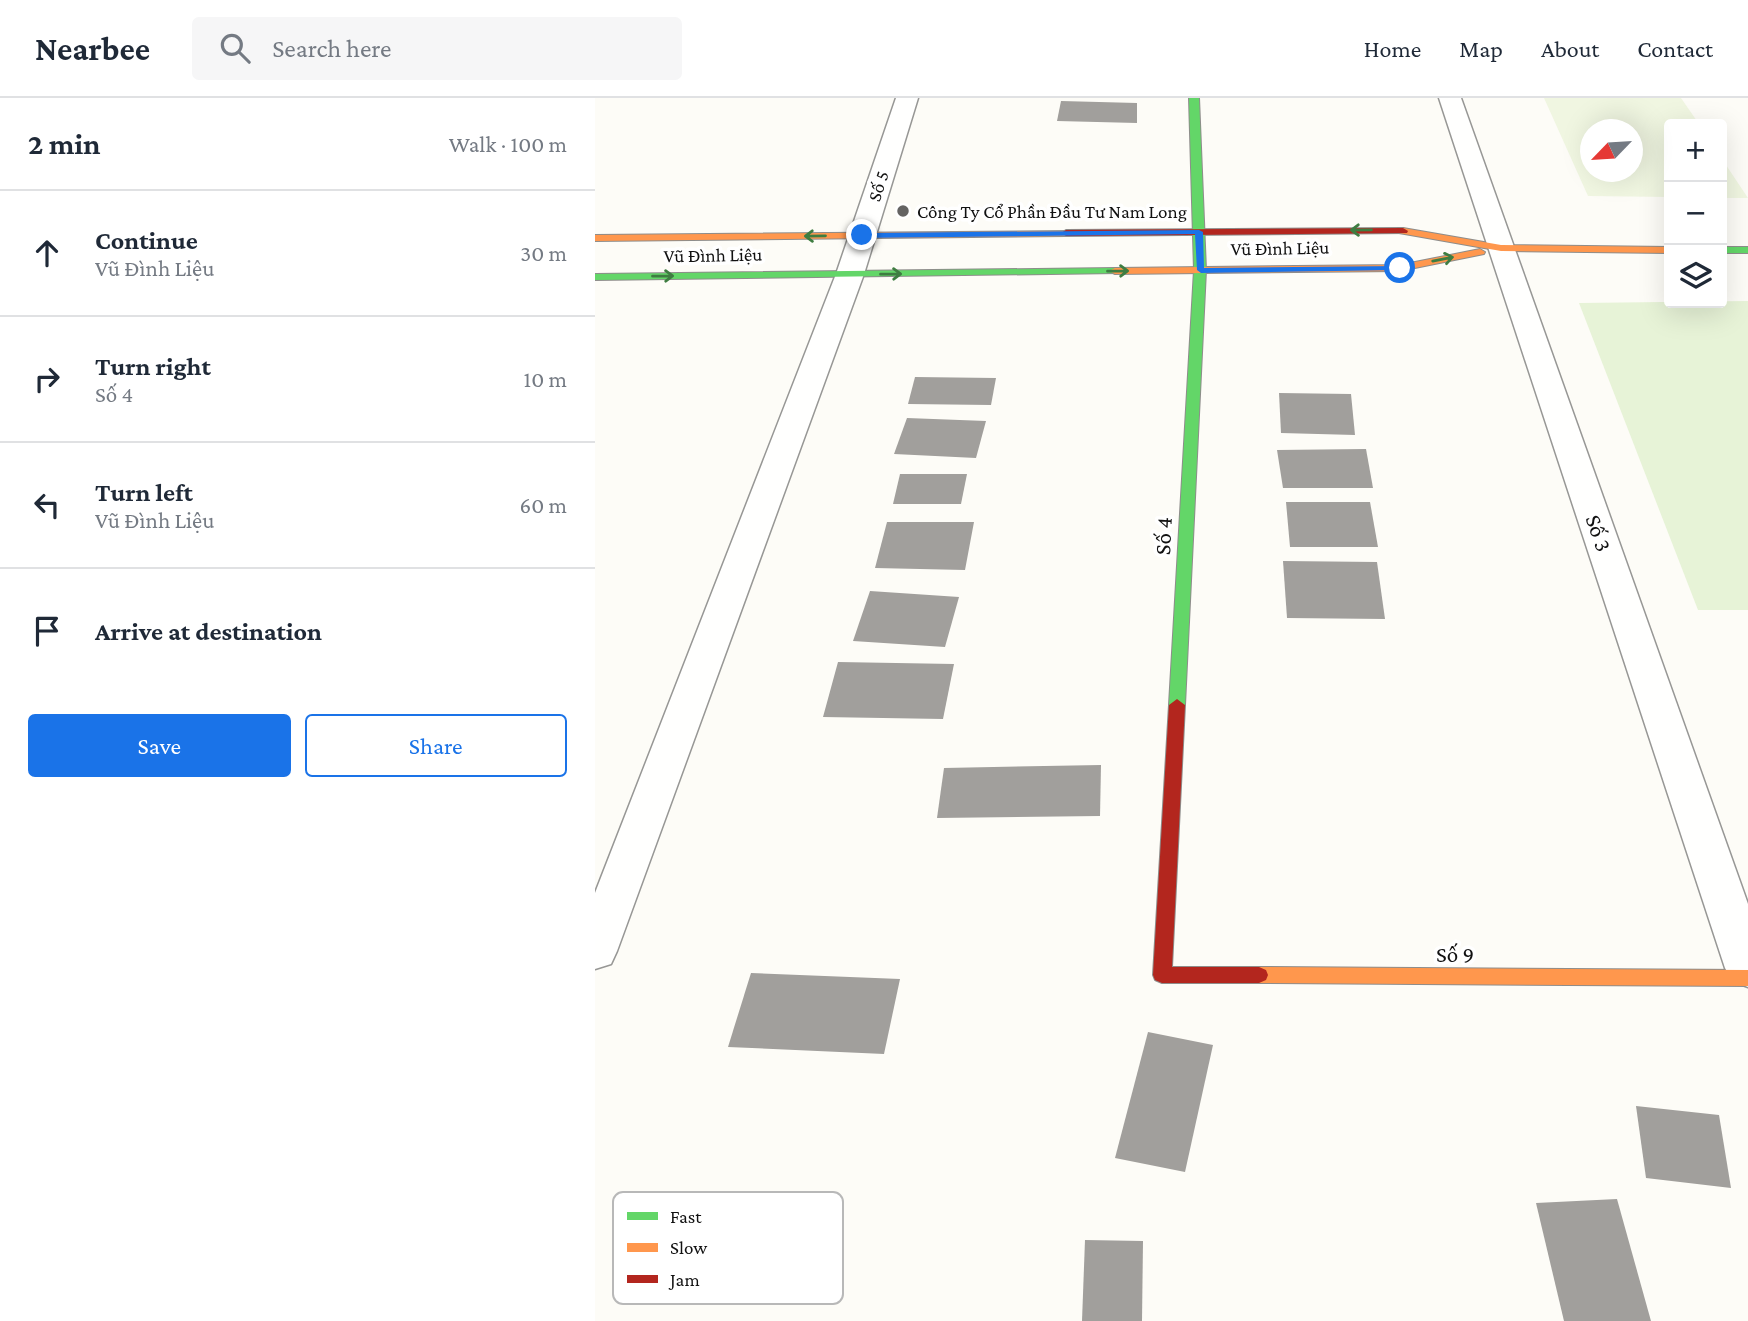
<!DOCTYPE html>
<html lang="en">
<head>
<meta charset="utf-8">
<style>
  body { margin:0; font-family:"Crimson Pro",serif; background:#f6f6f7; color:#1f2937 }
  .controls { position:absolute; right:21px; top:21px; display:grid; overflow:hidden; border-radius:7px; box-shadow:0 7px 28px #0002 }
  .controls button { width:63px; height:63px; display:grid; place-items:center; padding:0; border:0; border-bottom:2px solid #e0e1e3; background:#fff; color:#1f2937; font:35px sans-serif }
  .compass { position:absolute; left:985px; top:21px; width:63px; height:63px; border-radius:50%; background:#fff; box-shadow:0 7px 28px #0002; rotate:245deg }
  .stop { position:absolute; width:21px; height:21px; margin:-16px; border:5px solid #1a73e8; border-radius:50%; background:#fff }
  .stop.end { background:#1a73e8; border-color:#fff; box-shadow:0 2px 7px #0008 }
  .list { margin:0; padding:0; list-style:none }
  h2 { display:flex; justify-content:space-between; align-items:center; height:91px; margin:0; padding:0 28px; font-size:30px }
  h2 small { font-size:23px; font-weight:400; color:#747a83 }
  .list li { display:grid; grid-template-columns:46px 1fr auto; gap:21px; align-items:center; box-sizing:border-box; height:126px; padding:0 28px; border-top:2px solid #e0e1e3 }
  .list b { display:block; font-size:26px; white-space:nowrap }
  .list p { margin:0; font-size:23px; white-space:nowrap; color:#747a83 }
  .list em { font-size:23px; font-style:normal; color:#747a83 }
  .actions { display:flex; gap:14px; padding:21px 28px }
  .actions a { flex:1; padding:16px 0; border:2px solid #1a73e8; border-radius:7px; text-align:center; font-size:24px; color:#1a73e8 }
  .actions .main { background:#1a73e8; color:#fff }
  .icon { flex:none; width:38px; height:38px; fill:none; stroke:currentColor; stroke-width:2; stroke-linecap:round; stroke-linejoin:round }
  .map { position:relative; flex:none; width:1153px; height:1223px; overflow:hidden }
  header { display:flex; align-items:center; gap:42px; box-sizing:border-box; height:98px; padding:0 35px; background:#fff; border-bottom:2px solid #e0e1e3 }
  header strong { font-size:33px }
  nav { display:flex; gap:38px; margin-inline-start:auto; font-size:24px }
  .search { width:490px; height:63px; background:#f6f6f7; display:flex; align-items:center; gap:18px; box-sizing:border-box; padding:0 24px; border-radius:7px; color:#747a83; font-size:26px }
  main { display:flex }
  aside { flex:1; background:#fff }
  .map>svg:first-child { display:block }
  .green { fill:#e7f3d7 }
  .pitch { fill:#f0f6e1; fill-rule:evenodd }
  .building { fill:#a19f9c }
  .lines { fill:none; stroke-linecap:round; stroke-linejoin:round }
  .street-casing { stroke:#979795; stroke-width:3 }
  .fast-casing { stroke:#8e8d8b; stroke-width:2 }
  .slow-casing { stroke:#8e8d8b; stroke-width:2 }
  .jam-casing { stroke:#8e8d8b; stroke-width:2 }
  .street { fill:#fffffe; fill-rule:evenodd }
  .fast { fill:#63d668; fill-rule:evenodd }
  .slow { fill:#ff974d; fill-rule:evenodd }
  .jam { fill:#b3261e; fill-rule:evenodd }
  .oneway { stroke:#3e7d41 }
  .route { fill:#1a73e8 }
  .poi-dot { fill:#646362; stroke:#fff; stroke-width:2.5 }
  .labels { text-anchor:middle; dominant-baseline:central; stroke-width:7; stroke-linejoin:round; paint-order:stroke }
  .far-street-label { font-size:19px; fill:#111; stroke:#fff }
  .far-poi-label { font-size:19px; fill:#111; stroke:#fff; text-anchor:start }
  .street-label { font-size:23px; fill:#111; stroke:#fff }
  .key { fill:#fff; stroke:#b8b8b8; stroke-width:2 }
  .key-label { font-size:19px; fill:#111 }
</style>
</head>
<body>
<header>
<strong>Nearbee</strong>
<div class="search"><svg class="icon" aria-label="search" viewBox="0 0 24 24"><circle cx="10" cy="10" r="6"/><path d="M15 15l6 6"/></svg>Search here</div>
<nav><a>Home</a><a>Map</a><a>About</a><a>Contact</a></nav>
</header>
<main>
<aside>
<h2>2 min<small>Walk · 100 m</small></h2>
<ul class="list">
<li><svg class="icon" aria-label="ahead" viewBox="0 0 24 24"><path d="M12 20V5M6 11l6-6 6 6"/></svg><div><b>Continue</b><p>Vũ Đình Liệu</p></div><em>30 m</em></li>
<li><svg class="icon" aria-label="right" viewBox="0 0 24 24"><path d="M7 20v-9h11M14 6l5 5-5 5"/></svg><div><b>Turn right</b><p>Số 4</p></div><em>10 m</em></li>
<li><svg class="icon" aria-label="left" viewBox="0 0 24 24"><path d="M17 20v-9H6M10 6l-5 5 5 5"/></svg><div><b>Turn left</b><p>Vũ Đình Liệu</p></div><em>60 m</em></li>
<li><svg class="icon" aria-label="arrive" viewBox="0 0 24 24"><path d="M6 21V4h12l-3 4 3 4H6"/></svg><div><b>Arrive at destination</b></div></li>
</ul>
<div class="actions"><a class="main">Save</a><a>Share</a></div>
</aside>
<div class="map">
<svg width="1153" height="1223" viewBox="0 0 1153 1223">
  <rect width="100%" height="100%" fill="#fdfcf7"/>
  <path class="green" d="M 1153,203 L 1153,512 L 1103,512 L 984,205 Z"/>
  <g class="pitch">
    <path d="M 949,0 L 1086,0 L 1104,26 L 1074,26 L 1074,99 L 993,98 ZM 996,32 L 1038,32 L 1038,74 L 996,74 Z"/>
    <path d="M 1127,61 L 1153,100 L 1127,100 Z"/>
  </g>
  <g class="building">
    <path d="M 466,3 L 542,5 L 542,25 L 462,23 Z"/>
    <path d="M 320,279 L 401,280 L 396,307 L 313,306 Z"/>
    <path d="M 684,295 L 756,296 L 760,337 L 686,335 Z"/>
    <path d="M 312,320 L 391,323 L 381,360 L 299,356 Z"/>
    <path d="M 771,351 L 778,390 L 688,390 L 682,352 Z"/>
    <path d="M 305,376 L 372,376 L 366,406 L 298,406 Z"/>
    <path d="M 691,404 L 775,404 L 783,449 L 695,449 Z"/>
    <path d="M 292,424 L 379,424 L 370,472 L 280,470 Z"/>
    <path d="M 688,463 L 782,464 L 790,521 L 692,520 Z"/>
    <path d="M 275,493 L 364,499 L 350,549 L 258,543 Z"/>
    <path d="M 243,564 L 359,566 L 348,621 L 228,619 Z"/>
    <path d="M 506,667 L 505,718 L 342,720 L 349,670 Z"/>
    <path d="M 156,875 L 305,881 L 289,956 L 133,949 Z"/>
    <path d="M 553,934 L 618,947 L 590,1074 L 520,1060 Z"/>
    <path d="M 1041,1008 L 1124,1017 L 1136,1090 L 1051,1080 Z"/>
    <path d="M 1022,1101 L 1056,1223 L 969,1223 L 941,1105 Z"/>
    <path d="M 490,1142 L 548,1143 L 547,1223 L 487,1223 Z"/>
  </g>
  <g class="lines">
    <g class="street-casing">
      <g id="street">
        <path d="M 301,0 L 323,0 L 269,176 L 22,853 L 16,866 L 0,871 L 0,795 L 241,176 Z"/>
        <path d="M 844,0 L 866,0 L 1153,806 L 1153,889 L 1137,883 L 1130,870 Z"/>
      </g>
    </g>
    <g class="fast-casing">
      <g id="fast">
        <path d="M 594,0 L 604,0 L 611,172 L 590,607 L 582,613 L 574,607 L 599,172 Z"/>
        <rect x="1127" y="149" width="26" height="6"/>
        <path d="M 520,170 L 524,171 L 524,175 L 0,182 L 0,176 Z"/>
      </g>
    </g>
    <g class="slow-casing">
      <g id="slow">
        <path d="M 808,130 L 906,147 L 1074,149 L 1074,155 L 906,153 L 804,135 L 803,133 Z"/>
        <path d="M 475,133 L 476,135 L 471,138 L 0,143 L 0,137 Z"/>
        <path d="M 885,151 L 890,154 L 889,156 L 805,173 L 520,176 L 514,173 L 520,170 L 805,167 Z"/>
        <path d="M 664,869 L 1153,872 L 1153,888 L 664,885 L 657,882 L 655,877 L 657,872 Z"/>
      </g>
    </g>
    <g class="jam-casing">
      <g id="jam">
        <path d="M 808,130 L 813,133 L 812,135 L 471,138 L 466,135 L 471,132 Z"/>
        <path d="M 582,601 L 590,607 L 577,869 L 664,869 L 671,872 L 673,877 L 671,882 L 664,885 L 567,885 L 560,882 L 558,877 L 574,607 Z"/>
      </g>
    </g>
    <use href="#street" class="street"/>
    <use href="#fast" class="fast"/>
    <use href="#slow" class="slow"/>
    <use href="#jam" class="jam"/>
  </g>
  <defs><path id="oneway-shaft" d="M-6 0H5M1.5-3L5.5 0L1.5 3" fill="none" stroke-width="1.6" stroke-linecap="round" stroke-linejoin="round" transform="scale(1.75)"/></defs>
  <g class="oneway">
    <use href="#oneway-shaft" transform="translate(766 132) rotate(179)"/>
    <use href="#oneway-shaft" transform="translate(220 138) rotate(179)"/>
    <use href="#oneway-shaft" transform="translate(848 161) rotate(-11)"/>
    <use href="#oneway-shaft" transform="translate(523 173) rotate(-1)"/>
    <use href="#oneway-shaft" transform="translate(296 176) rotate(-1)"/>
    <use href="#oneway-shaft" transform="translate(68 178) rotate(-1)"/>
  </g>
  <path class="route" d="M 604,132 L 608,134 L 609,170 L 805,168 L 809,170 L 805,172 L 606,175 L 602,172 L 600,136 L 267,140 L 263,137 L 267,135 Z"/>
  <circle class="poi-dot" cx="308" cy="113" r="7"/>
  <g class="labels">
    <g class="far-street-label">
      <text transform="translate(283 88) rotate(-72)">Số 5</text>
      <text transform="translate(685 150) rotate(-1)">Vũ Đình Liệu</text>
      <text transform="translate(118 157) rotate(-1)">Vũ Đình Liệu</text>
    </g>
    <g class="far-poi-label">
      <text x="322" y="113">Công Ty Cổ Phần Đầu Tư Nam Long</text>
    </g>
    <g class="street-label">
      <text transform="translate(1004 435) rotate(71)">Số 3</text>
      <text transform="translate(568 438) rotate(-87)">Số 4</text>
      <text x="860" y="856">Số 9</text>
    </g>
  </g>
  <rect x="18" y="1094" width="230" height="112" rx="10" class="key"/>
  <rect x="32" y="1114" width="31" height="8" fill="#63d668"/>
  <rect x="32" y="1145" width="31" height="9" fill="#ff974d"/>
  <rect x="32" y="1177" width="31" height="8" fill="#b3261e"/>
  <g class="key-label">
    <text x="75" y="1125">Fast</text>
    <text x="75" y="1156">Slow</text>
    <text x="75" y="1188">Jam</text>
  </g>
</svg>
<div class="controls">
<button>+</button>
<button>−</button>
<button><svg class="icon" aria-label="layers" viewBox="0 0 24 24"><path d="M12 4l9 5-9 5-9-5zM3 14l9 5 9-5"/></svg></button>
</div>
<svg class="compass" viewBox="-18 -18 36 36"><path d="M0-13l5 13h-10z" fill="#e53935"/><path d="M0 13l5-13h-10z" fill="#747a83"/></svg>
<div class="stop" style="left:805px;top:170px"></div>
<div class="stop end" style="left:267px;top:137px"></div>
</div>
</main>
</body>
</html>
